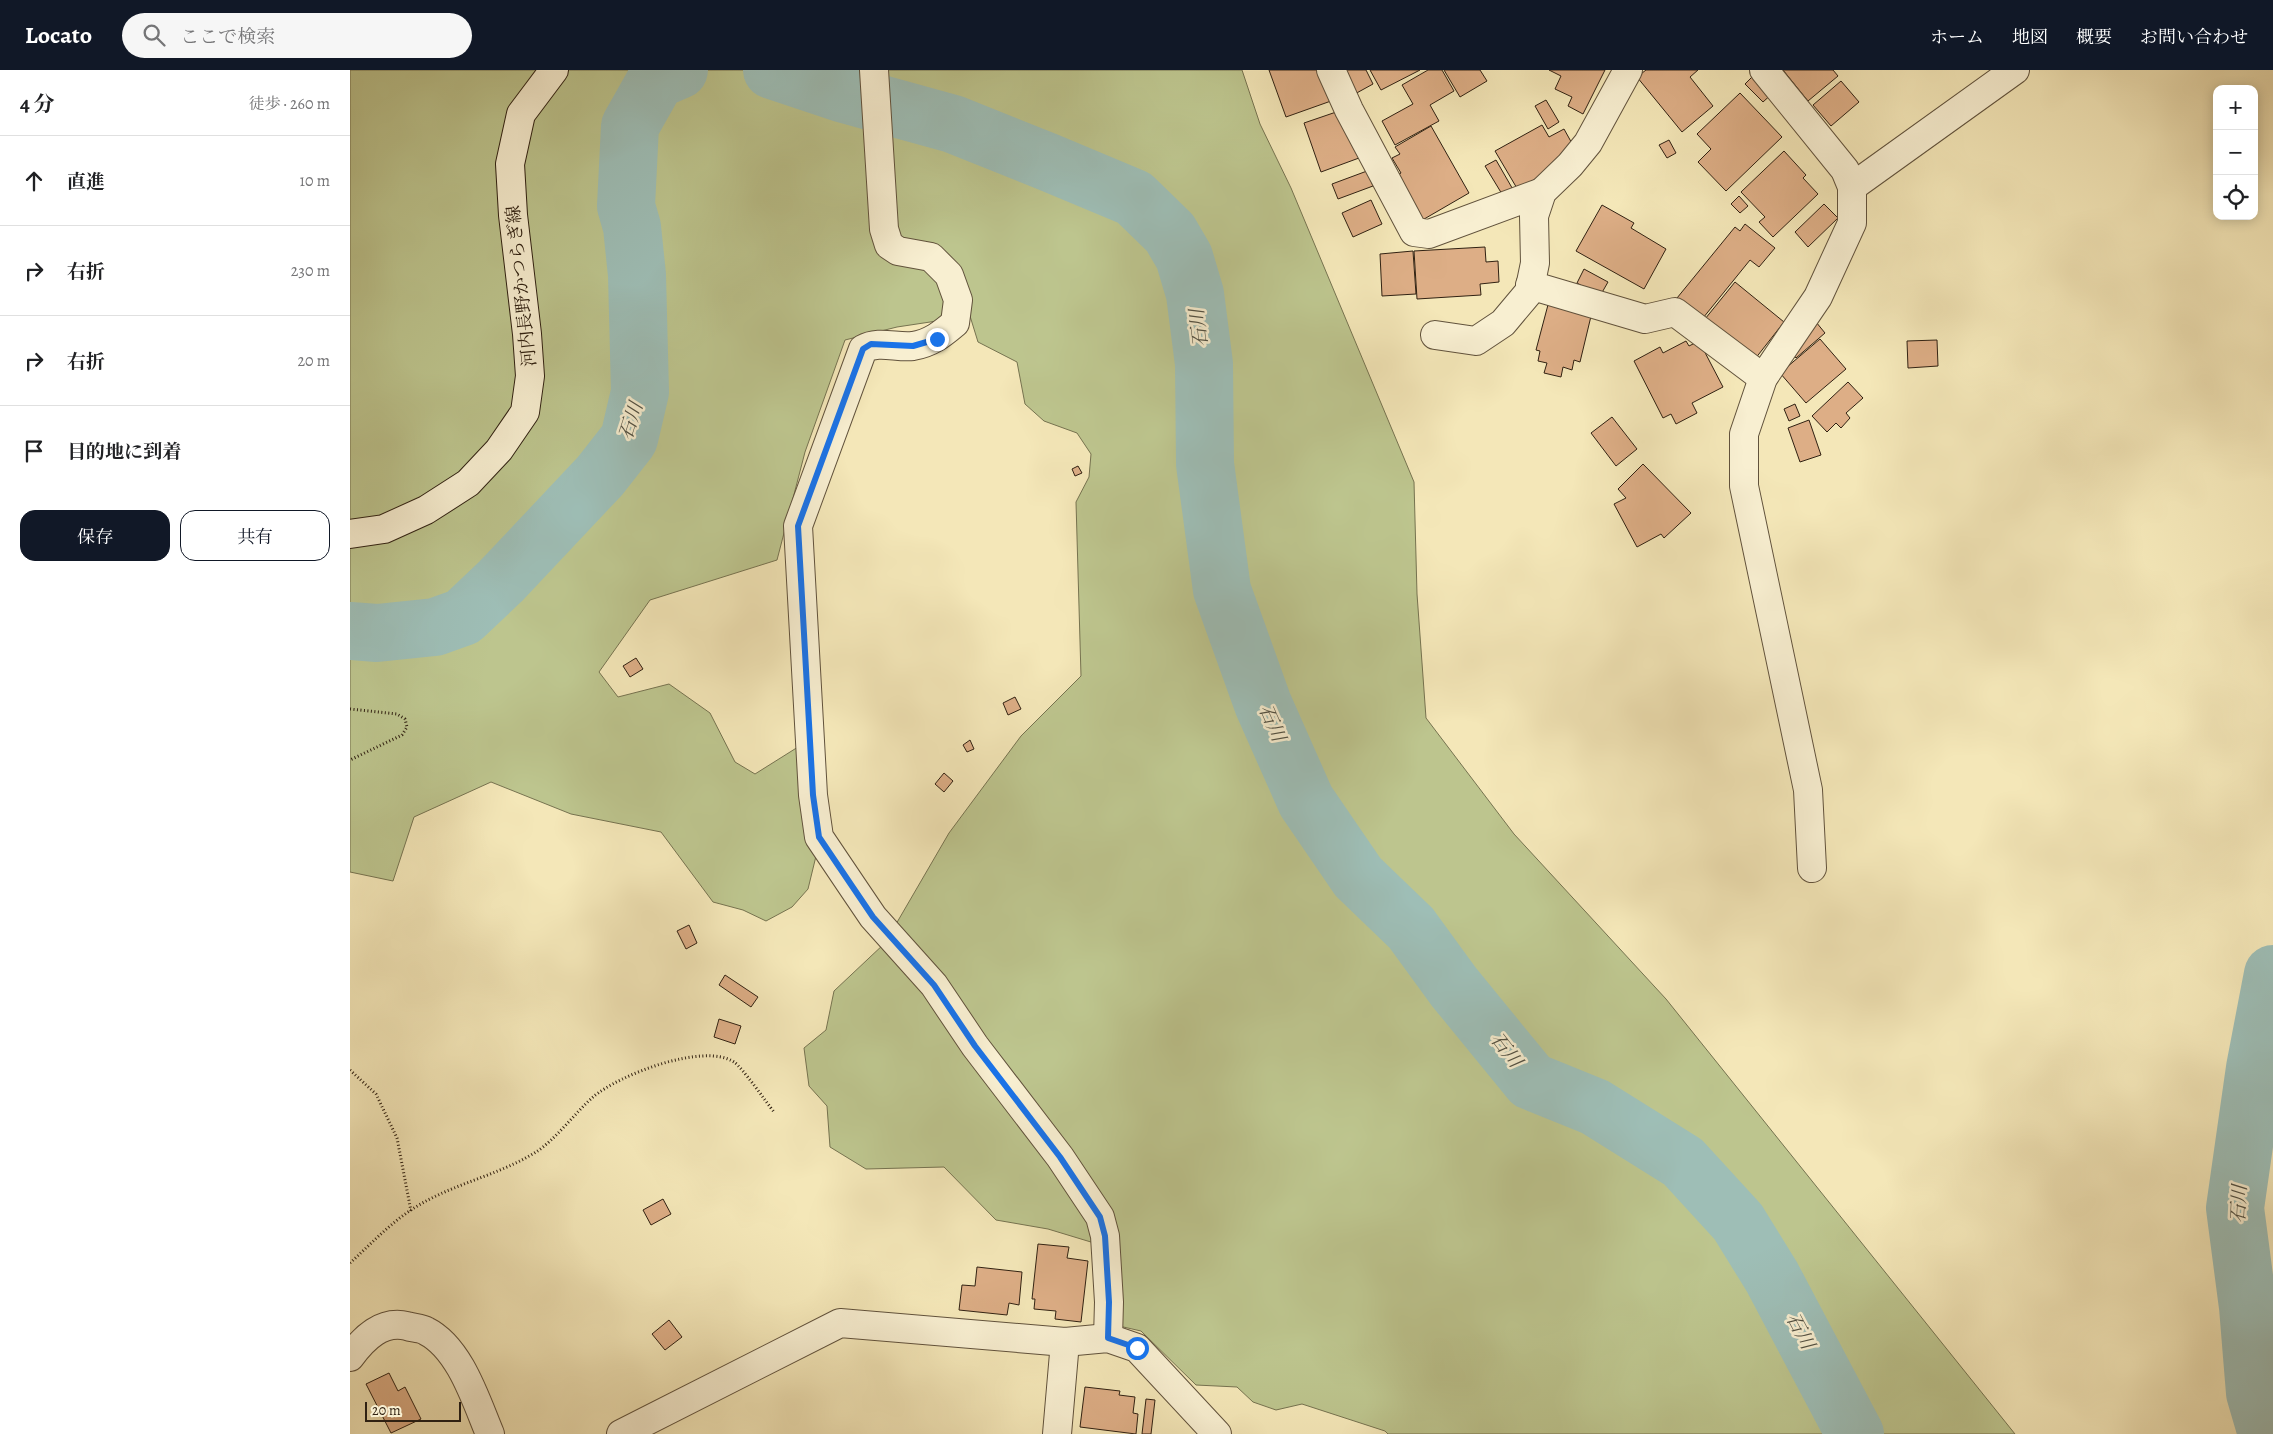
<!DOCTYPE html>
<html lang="ja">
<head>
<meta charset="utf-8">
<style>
  body { margin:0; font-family:Alegreya,"Noto Serif JP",serif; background:#f6f6f6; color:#202124 }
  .controls { position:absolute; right:15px; top:15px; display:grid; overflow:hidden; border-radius:10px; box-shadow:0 2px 12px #0003 }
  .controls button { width:45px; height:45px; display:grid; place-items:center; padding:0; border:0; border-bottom:1px solid #e0e0e0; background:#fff; color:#202124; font:25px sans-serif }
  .scale { position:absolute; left:15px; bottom:12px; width:96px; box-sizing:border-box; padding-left:5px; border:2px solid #302112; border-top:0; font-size:14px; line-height:18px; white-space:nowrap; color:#302112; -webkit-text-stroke:4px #f8efd1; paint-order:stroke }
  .stop { position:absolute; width:15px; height:15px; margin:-11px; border:4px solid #1a73e8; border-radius:50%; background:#fff }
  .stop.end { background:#1a73e8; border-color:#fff; box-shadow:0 1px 5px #0008 }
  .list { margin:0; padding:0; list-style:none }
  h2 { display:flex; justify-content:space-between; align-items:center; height:65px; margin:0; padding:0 20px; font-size:21px }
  h2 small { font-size:16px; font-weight:400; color:#757577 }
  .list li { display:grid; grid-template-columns:32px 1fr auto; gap:15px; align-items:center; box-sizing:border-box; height:90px; padding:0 20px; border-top:1px solid #e0e0e0 }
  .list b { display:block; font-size:19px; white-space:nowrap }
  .list em { font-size:16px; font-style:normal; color:#757577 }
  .actions { display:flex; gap:10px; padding:15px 20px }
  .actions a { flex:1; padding:11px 0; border:1px solid #111827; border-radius:15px; text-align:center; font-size:18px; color:#111827 }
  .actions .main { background:#111827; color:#fff }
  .icon { flex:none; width:28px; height:28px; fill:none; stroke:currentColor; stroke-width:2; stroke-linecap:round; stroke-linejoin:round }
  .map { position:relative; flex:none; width:1923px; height:1364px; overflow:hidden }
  header { display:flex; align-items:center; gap:30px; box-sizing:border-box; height:70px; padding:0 25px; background:#111827; color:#fff }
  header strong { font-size:24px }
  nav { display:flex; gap:28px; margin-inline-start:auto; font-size:18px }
  .search { width:350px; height:45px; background:#f6f6f6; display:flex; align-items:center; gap:12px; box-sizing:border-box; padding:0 18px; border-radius:28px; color:#757577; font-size:19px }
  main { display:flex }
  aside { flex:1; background:#fff }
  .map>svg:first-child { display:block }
  .green { fill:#bdc58e; stroke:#767350 }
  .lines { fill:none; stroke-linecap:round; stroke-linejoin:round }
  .river { stroke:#9ebeb6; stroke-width:58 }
  .building { fill:#ddae86; stroke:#302112 }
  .minor-casing { stroke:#61523c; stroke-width:30 }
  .secondary-casing { stroke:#302112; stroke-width:30 }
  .path { stroke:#302112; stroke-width:3; stroke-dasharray:1 2.5; stroke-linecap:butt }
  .minor { stroke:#f8efd1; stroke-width:28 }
  .secondary { stroke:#f8efd1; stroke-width:28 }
  .route { stroke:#1a73e8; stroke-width:6 }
  .labels { text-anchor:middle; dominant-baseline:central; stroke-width:5; stroke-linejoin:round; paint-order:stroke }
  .street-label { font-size:18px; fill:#302112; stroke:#f8efd1 }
  .water-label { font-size:19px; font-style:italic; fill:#515043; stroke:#f8efd1 }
</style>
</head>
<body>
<header>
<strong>Locato</strong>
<div class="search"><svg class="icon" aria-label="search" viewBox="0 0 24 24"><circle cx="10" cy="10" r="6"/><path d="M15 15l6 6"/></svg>ここで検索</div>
<nav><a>ホーム</a><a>地図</a><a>概要</a><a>お問い合わせ</a></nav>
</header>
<main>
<aside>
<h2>4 分<small>徒歩 · 260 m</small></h2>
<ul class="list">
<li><svg class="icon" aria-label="ahead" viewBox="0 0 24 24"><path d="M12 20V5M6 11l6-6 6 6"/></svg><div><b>直進</b></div><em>10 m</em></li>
<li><svg class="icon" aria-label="right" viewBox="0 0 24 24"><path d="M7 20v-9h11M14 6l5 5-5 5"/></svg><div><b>右折</b></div><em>230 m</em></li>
<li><svg class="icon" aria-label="right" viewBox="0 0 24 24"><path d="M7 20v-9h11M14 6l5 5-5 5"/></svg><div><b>右折</b></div><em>20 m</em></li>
<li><svg class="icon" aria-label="arrive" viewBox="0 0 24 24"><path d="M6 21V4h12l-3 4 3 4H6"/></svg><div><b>目的地に到着</b></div></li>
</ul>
<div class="actions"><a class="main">保存</a><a>共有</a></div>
</aside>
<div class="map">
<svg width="1923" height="1364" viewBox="0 0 1923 1364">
  <rect width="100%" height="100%" fill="#f4e7b8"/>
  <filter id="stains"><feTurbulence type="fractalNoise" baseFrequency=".004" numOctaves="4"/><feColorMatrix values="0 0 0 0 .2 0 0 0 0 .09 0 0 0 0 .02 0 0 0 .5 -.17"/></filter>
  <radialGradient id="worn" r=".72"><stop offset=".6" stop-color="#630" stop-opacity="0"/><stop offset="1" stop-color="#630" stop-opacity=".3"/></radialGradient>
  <path class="green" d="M 0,0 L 892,0 L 910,54 L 941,118 L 1064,412 L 1067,524 L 1076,648 L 1164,764 L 1316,929 L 1665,1364 L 1038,1364 L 1035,1361 L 952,1334 L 926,1340 L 903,1332 L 887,1317 L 846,1315 L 791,1261 L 769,1256 L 764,1179 L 698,1159 L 646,1150 L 594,1097 L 516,1099 L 480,1077 L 477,1036 L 459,1016 L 454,978 L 476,960 L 484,921 L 535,873 L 599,763 L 671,666 L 731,606 L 726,432 L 739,407 L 741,384 L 727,363 L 694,351 L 675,334 L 667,292 L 628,272 L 620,246 L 547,257 L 495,270 L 455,382 L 427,490 L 300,530 L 249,602 L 268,627 L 319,614 L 360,643 L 385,692 L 405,704 L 448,677 L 467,782 L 458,819 L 442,837 L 416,851 L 393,840 L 363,832 L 311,762 L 221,744 L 141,712 L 64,747 L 43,811 L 0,802 Z"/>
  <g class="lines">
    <g class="river">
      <path d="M 422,0 L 491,23 L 603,54 L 698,92 L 784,128 L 820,163 L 834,187 L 845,224 L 854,294 L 855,394 L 872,520 L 913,634 L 956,731 L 1008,807 L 1061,858 L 1104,917 L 1181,1011 L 1245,1037 L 1333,1092 L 1388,1152 L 1422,1207 L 1505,1364"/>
      <path d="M 0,561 L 27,563 L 85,557 L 113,547 L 151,511 L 250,406 L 279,369 L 290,322 L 287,205 L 282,157 L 276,136 L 280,56 L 306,10 L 329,0"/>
      <path d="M 1917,1364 L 1905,1323 L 1898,1237 L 1885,1138 L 1905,998 L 1923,904"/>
    </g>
  </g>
  <g class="building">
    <path d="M 919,0 L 971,0 L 981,31 L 936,47 Z"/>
    <path d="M 990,0 L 1016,0 L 1023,14 L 1003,25 Z"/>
    <path d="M 1020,0 L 1070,0 L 1031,20 Z"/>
    <path d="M 1078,0 L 1092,0 L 1104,21 L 1080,35 L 1089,51 L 1045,75 L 1032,51 L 1063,34 L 1052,15 Z"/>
    <path d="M 1094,0 L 1130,0 L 1137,11 L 1110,27 Z"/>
    <path d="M 1199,0 L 1255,0 L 1233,44 L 1218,36 L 1222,27 L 1205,19 L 1211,6 Z"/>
    <path d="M 1296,0 L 1348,0 L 1340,7 L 1363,36 L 1332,62 L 1287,7 Z"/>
    <path d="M 1433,0 L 1483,0 L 1488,6 L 1458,31 Z"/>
    <path d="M 1407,2 L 1425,21 L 1413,32 L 1395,14 Z"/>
    <path d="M 1491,11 L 1509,32 L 1481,56 L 1463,35 Z"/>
    <path d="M 1390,23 L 1432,67 L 1376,121 L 1348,92 L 1361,79 L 1347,64 Z"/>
    <path d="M 1196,30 L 1209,52 L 1198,59 L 1185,36 Z"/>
    <path d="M 992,40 L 1009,88 L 971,102 L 954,53 Z"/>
    <path d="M 1192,55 L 1199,67 L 1214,59 L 1224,77 L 1208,87 L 1212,95 L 1168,120 L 1145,81 Z"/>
    <path d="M 1081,56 L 1119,123 L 1069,152 L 1046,106 L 1051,103 L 1042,88 L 1050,84 L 1045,77 Z"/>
    <path d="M 1319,70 L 1326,83 L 1317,88 L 1309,75 Z"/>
    <path d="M 1434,81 L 1456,105 L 1453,108 L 1468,124 L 1423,167 L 1409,152 L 1415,147 L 1391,122 Z"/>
    <path d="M 1146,90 L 1165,123 L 1155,129 L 1135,96 Z"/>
    <path d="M 1017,101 L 1023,116 L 988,129 L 982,114 Z"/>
    <path d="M 1389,126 L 1398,136 L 1390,143 L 1381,134 Z"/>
    <path d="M 1021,130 L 1032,154 L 1003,167 L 992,143 Z"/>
    <path d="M 1474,134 L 1488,148 L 1458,177 L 1445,162 Z"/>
    <path d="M 1252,135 L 1284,153 L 1281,158 L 1316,179 L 1294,219 L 1226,181 Z"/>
    <path d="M 1395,154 L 1425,178 L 1409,197 L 1400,190 L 1353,248 L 1327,228 L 1385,157 L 1390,161 Z"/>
    <path d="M 1135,177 L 1136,192 L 1148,191 L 1149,212 L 1130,214 L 1131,225 L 1067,229 L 1064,181 Z"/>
    <path d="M 1063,181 L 1066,224 L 1032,226 L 1030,184 Z"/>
    <path d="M 1234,199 L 1258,212 L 1250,226 L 1227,213 Z"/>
    <path d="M 1385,212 L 1434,252 L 1405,289 L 1355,249 Z"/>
    <path d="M 1199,231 L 1242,242 L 1230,292 L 1224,290 L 1222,300 L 1213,297 L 1211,307 L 1194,303 L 1197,293 L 1188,291 L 1190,281 L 1186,280 Z"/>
    <path d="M 1466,252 L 1475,263 L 1446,288 L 1437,277 Z"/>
    <path d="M 1470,269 L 1496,299 L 1456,333 L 1430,303 Z"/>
    <path d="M 1587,270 L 1588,296 L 1558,298 L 1557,271 Z"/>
    <path d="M 1336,271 L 1339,276 L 1349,271 L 1373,317 L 1342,333 L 1347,343 L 1326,354 L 1321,344 L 1313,348 L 1284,291 L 1310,277 L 1313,283 Z"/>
    <path d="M 1498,312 L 1513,328 L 1496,343 L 1500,348 L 1491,358 L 1486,353 L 1477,362 L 1462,346 Z"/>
    <path d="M 1445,334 L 1450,346 L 1439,351 L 1434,339 Z"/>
    <path d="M 1262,347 L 1287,379 L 1266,396 L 1241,363 Z"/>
    <path d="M 1459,350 L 1471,385 L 1450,392 L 1438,358 Z"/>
    <path d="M 1293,394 L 1341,443 L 1314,468 L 1311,464 L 1287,477 L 1264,434 L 1276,428 L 1268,419 Z"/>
    <path d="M 728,396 L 732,403 L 725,406 L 722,399 Z"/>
    <path d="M 286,588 L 293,599 L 280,607 L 273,596 Z"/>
    <path d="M 665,627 L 671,639 L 658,645 L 653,633 Z"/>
    <path d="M 620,670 L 624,679 L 617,682 L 613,675 Z"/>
    <path d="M 594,703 L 603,711 L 594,722 L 585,714 Z"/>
    <path d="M 339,855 L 347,873 L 336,879 L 327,861 Z"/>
    <path d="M 375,905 L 408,927 L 401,937 L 369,915 Z"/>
    <path d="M 369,949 L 391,956 L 385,974 L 364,967 Z"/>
    <path d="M 313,1129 L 321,1144 L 301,1155 L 293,1140 Z"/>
    <path d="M 688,1174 L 719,1177 L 717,1188 L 738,1191 L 731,1252 L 705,1249 L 706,1241 L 684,1239 L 685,1229 L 682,1229 Z"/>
    <path d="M 627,1197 L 672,1202 L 669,1235 L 659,1233 L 657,1245 L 609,1240 L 612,1215 L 625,1216 Z"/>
    <path d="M 319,1250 L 332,1267 L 315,1280 L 302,1264 Z"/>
    <path d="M 39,1303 L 48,1321 L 55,1317 L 71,1349 L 41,1363 L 16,1314 Z"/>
    <path d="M 735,1317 L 770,1321 L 769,1325 L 785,1327 L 783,1343 L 788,1344 L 786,1364 L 730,1357 Z"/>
    <path d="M 796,1329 L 805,1330 L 801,1364 L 792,1364 Z"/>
  </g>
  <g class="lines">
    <g class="minor-casing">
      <g id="minor">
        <path d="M 524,0 L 534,159 L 539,175 L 548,181 L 581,187 L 599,205 L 608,230 L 605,253 C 592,264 581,273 563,276 C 546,278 529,270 513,279 L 448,456 L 463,725 L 469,767 L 502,816 L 523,847 L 584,915 L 625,976 L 710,1087 L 750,1147 L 755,1166 L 759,1232 L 758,1268"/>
        <path d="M 981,0 L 999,40 L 1064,162 L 1079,164 L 1192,122"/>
        <path d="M 1414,0 L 1495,100 L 1502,117 L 1502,153 L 1468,227 L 1413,308 L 1394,364 L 1394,416 L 1458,720 L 1462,798"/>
        <path d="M 1502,117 L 1665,0"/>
        <path d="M 1180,215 L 1295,249 L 1325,242 L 1413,308"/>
        <path d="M 1085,265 L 1126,271 L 1153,253 L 1179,222 L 1185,193 L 1184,146 L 1192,122 L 1220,95 L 1238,73 L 1278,0"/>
        <path d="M 0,1287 C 14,1268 32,1250 57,1256 C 63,1258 71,1258 76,1261 C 110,1278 126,1331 140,1364"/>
        <path d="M 271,1364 L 490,1253 L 715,1272 L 758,1268 L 787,1278 L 867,1364"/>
        <path d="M 707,1364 L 715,1272"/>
      </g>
    </g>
    <g class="secondary-casing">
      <path id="secondary" d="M 0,464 L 34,459 L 76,440 L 118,413 L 149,380 L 175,342 L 180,306 L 177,264 L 163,145 L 160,94 L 171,44 L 204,0"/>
    </g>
    <g class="path">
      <path d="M 0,639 L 47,644 L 55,649 L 57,657 L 52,665 L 0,690"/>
      <path d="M 0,1000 L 26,1024 L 47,1068 L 61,1141"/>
      <path d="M 0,1193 C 22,1173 43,1150 69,1135 C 106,1113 149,1105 186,1082 C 205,1070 225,1043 243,1027 C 269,1005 353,972 384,992 C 391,996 417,1033 424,1042"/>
    </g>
    <use href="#minor" class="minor"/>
    <use href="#secondary" class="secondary"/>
  </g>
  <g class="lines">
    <path class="route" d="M 587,269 L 563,276 L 521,274 L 513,279 L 448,456 L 463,725 L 469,767 L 502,816 L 523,847 L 584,915 L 625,976 L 710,1087 L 750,1147 L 755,1166 L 759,1232 L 758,1268 L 787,1278"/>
  </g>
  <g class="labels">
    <g class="street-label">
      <text transform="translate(171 216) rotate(-96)">河内長野かつらぎ線</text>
    </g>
    <g class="water-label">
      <text transform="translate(849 258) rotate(-97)">石川</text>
      <text transform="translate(281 351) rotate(-72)">石川</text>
      <text transform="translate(922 653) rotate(66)">石川</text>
      <text transform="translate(1156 980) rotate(52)">石川</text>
      <text transform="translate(1889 1134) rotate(-87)">石川</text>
      <text transform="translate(1450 1261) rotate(62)">石川</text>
    </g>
  </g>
  <rect width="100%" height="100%" filter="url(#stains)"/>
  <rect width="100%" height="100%" fill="url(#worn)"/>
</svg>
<div class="controls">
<button>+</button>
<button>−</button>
<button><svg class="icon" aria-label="locate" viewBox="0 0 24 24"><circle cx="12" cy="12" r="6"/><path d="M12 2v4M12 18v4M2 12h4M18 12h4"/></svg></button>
</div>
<div class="scale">20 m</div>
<div class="stop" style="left:787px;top:1278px"></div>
<div class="stop end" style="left:587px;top:269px"></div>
</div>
</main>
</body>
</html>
